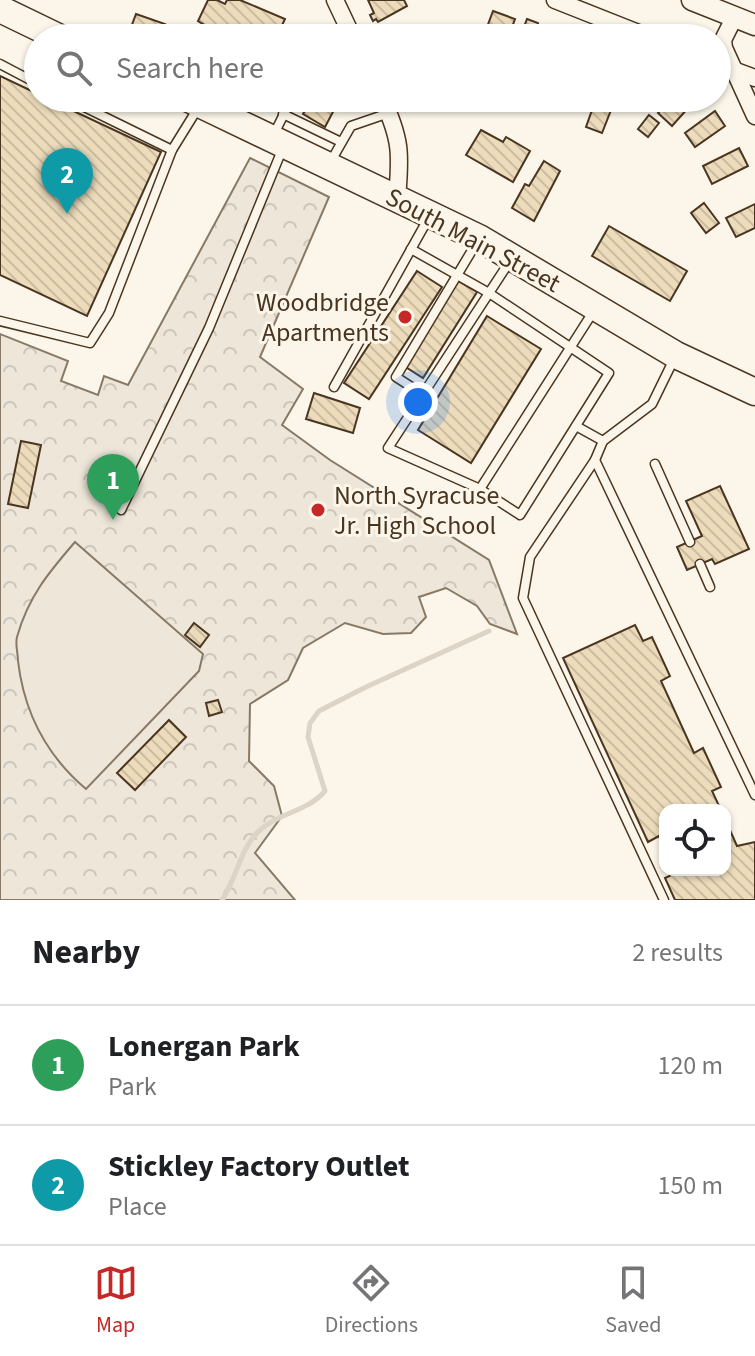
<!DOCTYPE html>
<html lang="en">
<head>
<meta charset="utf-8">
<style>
  body { margin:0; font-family:"Source Sans 3",sans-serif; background:#f2f2f2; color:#202124 }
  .controls { position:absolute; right:24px; bottom:24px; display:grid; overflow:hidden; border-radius:16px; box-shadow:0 2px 6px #0004 }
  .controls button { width:72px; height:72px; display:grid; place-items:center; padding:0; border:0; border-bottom:2px solid #e0e0e0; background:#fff; color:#202124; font:40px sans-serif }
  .you { position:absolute; left:418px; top:402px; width:28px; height:28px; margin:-20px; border:6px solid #fff; border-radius:50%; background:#1a73e8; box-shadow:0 0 0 12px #1a73e833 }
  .badge { display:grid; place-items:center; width:52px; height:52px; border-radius:50%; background:#c62828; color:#fff; font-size:26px; font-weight:700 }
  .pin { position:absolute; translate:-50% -66px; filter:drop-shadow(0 2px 4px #0008) }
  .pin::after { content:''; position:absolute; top:42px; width:28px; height:24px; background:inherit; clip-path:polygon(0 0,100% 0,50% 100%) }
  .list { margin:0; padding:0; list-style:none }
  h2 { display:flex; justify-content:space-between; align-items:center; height:104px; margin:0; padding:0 32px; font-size:34px }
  h2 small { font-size:26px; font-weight:400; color:#757577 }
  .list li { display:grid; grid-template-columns:52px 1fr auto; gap:24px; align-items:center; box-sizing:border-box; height:120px; padding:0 32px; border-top:2px solid #e0e0e0 }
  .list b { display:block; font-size:30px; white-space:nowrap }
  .list p { margin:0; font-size:26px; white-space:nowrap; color:#757577 }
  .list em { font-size:26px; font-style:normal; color:#757577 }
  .icon { flex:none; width:44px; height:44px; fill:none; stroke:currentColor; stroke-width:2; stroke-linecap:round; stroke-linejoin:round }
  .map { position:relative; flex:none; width:755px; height:900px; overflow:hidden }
  .search { position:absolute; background:#fff; box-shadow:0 2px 6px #0004; left:24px; right:24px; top:24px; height:88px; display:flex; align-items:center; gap:20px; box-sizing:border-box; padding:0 28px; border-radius:44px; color:#757577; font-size:30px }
  .sheet { height:344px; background:#fff }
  nav { display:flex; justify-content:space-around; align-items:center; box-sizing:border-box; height:112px; border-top:2px solid #e0e0e0; background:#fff; font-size:22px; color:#757577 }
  nav a { display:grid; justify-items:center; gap:4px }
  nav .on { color:#c62828 }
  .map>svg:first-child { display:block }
  .forest { fill:url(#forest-crowns); stroke:#887966; stroke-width:2 }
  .pitch { fill:#ede6d9; stroke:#887966; stroke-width:2 }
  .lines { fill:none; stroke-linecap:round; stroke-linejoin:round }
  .stream { stroke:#dcd4c6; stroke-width:5 }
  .building { fill:url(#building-back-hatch); stroke:#4a3520; stroke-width:2 }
  .service-casing { stroke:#4a3520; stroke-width:11 }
  .minor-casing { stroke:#4a3520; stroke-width:19 }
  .tertiary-casing { stroke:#4a3520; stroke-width:23 }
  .primary-casing { stroke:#4a3520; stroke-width:29 }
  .service { stroke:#fbf6e9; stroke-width:8 }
  .minor { stroke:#fbf6e9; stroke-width:16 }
  .tertiary { stroke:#fbf6e9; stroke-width:20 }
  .primary { stroke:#fbf6e9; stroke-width:26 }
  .poi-dot { fill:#c62828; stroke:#fbf6e9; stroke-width:3 }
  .labels { text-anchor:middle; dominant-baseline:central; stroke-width:6; stroke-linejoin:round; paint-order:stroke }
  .street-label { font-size:26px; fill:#4a3520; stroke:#fbf6e9 }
  .poi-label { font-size:26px; fill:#4a3520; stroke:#fbf6e9; text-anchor:end }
</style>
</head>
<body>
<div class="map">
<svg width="755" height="900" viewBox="0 0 755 900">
  <defs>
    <pattern id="forest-crowns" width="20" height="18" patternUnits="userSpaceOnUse" patternTransform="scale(2)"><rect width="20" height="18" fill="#ede6d9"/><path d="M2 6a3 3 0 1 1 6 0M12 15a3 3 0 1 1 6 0" fill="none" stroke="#cdc6ba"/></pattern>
    <pattern id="building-back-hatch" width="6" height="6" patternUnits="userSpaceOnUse" patternTransform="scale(2)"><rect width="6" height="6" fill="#ecdcbc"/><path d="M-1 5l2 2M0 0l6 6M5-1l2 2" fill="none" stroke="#ccbda1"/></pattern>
  </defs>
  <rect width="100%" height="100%" fill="#fbf6e9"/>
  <path class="forest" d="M 250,158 L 329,197 L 260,357 L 303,389 L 282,425 L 330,460 L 489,560 L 517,634 L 490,624 L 477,606 L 446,588 L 419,597 L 426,617 L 411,633 L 383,634 L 345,623 L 303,648 L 288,680 L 250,704 L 249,761 L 274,786 L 282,816 L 255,853 L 295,900 L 0,900 L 0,334 L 68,361 L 61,381 L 98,395 L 104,376 L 128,385 Z"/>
  <path class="pitch" d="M 75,542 L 203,654 L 199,671 L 86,789 C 47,756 24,712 18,661 C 18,653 15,644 17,637 C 28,597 49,572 75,542 Z"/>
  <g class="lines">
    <path class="stream" d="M 222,900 C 237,878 240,847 261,829 C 281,812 307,812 325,791 L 308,737 L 310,723 L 319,711 L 366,687 L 489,631"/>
  </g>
  <g class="building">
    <path d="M 208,0 L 217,0 L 225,4 L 227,0 L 240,0 L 285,19 L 276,38 L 227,38 L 198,21 Z"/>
    <path d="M 368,0 L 404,0 L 407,6 L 378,22 L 376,19 L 373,21 L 370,15 L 374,13 Z"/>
    <path d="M 493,11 L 515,19 L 508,38 L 483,38 Z"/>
    <path d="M 136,14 L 165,24 L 159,38 L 127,38 Z"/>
    <path d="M 527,19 L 538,23 L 533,38 L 520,37 Z"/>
    <path d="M 0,76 L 38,94 L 38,98 L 46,98 L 161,152 L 87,316 L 0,275 Z"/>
    <path d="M 312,98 L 335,108 L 325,127 L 303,114 Z"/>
    <path d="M 672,98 L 697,98 L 672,126 L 658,113 Z"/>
    <path d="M 596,99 L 613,105 L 602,133 L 586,127 Z"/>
    <path d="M 715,111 L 725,126 L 695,147 L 685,133 Z"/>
    <path d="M 649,115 L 659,123 L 648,137 L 638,129 Z"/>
    <path d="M 481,130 L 503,142 L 506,137 L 530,151 L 513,182 L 466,155 Z"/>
    <path d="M 739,148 L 748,166 L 712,184 L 703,166 Z"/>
    <path d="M 544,161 L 560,171 L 534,221 L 512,208 L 525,184 L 529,186 Z"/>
    <path d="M 704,203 L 719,223 L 706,233 L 691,213 Z"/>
    <path d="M 755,204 L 755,228 L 736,237 L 726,218 Z"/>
    <path d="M 609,226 L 687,271 L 670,301 L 592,256 Z"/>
    <path d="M 417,271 L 442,287 L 369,399 L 344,383 Z"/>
    <path d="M 458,281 L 477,292 L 423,378 L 404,366 Z"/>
    <path d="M 487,316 L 541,349 L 471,463 L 418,430 Z"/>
    <path d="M 314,393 L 360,408 L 353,433 L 306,419 Z"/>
    <path d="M 21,441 L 41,445 L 28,508 L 8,504 Z"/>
    <path d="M 720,486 L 749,549 L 715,564 L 712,559 L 687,570 L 677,547 L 702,536 L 686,501 Z"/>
    <path d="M 194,623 L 209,635 L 200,647 L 185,635 Z"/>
    <path d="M 635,625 L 643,641 L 652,637 L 670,676 L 661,681 L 694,753 L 703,748 L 721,787 L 712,791 L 721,810 L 665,810 L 665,849 L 659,836 L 648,842 L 563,658 Z"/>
    <path d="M 218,700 L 222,712 L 209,716 L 206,703 Z"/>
    <path d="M 169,720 L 186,737 L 135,790 L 117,773 Z"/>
    <path d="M 725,819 L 737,846 L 755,842 L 755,900 L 675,900 L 665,878 L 676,873 L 675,870 L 725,870 Z"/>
  </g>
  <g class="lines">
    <g class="service-casing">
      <g id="service">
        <path d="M 0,64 L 38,84"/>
        <path d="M 66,98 L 172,150"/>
        <path d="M 283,114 L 341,142"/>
        <path d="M 274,134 L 292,98"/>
        <path d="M 331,161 L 351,126 L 389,113"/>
        <path d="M 411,249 L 489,293 L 388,448 L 480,489"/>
        <path d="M 510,261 L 489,293 L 609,373 L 520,515 L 480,489 L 593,312"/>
        <path d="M 0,321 L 90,343 L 109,313 L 172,150 L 198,108"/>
        <path d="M 674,359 L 652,404 L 603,441 L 595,460 L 755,795"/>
        <path d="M 334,387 L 428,219"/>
        <path d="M 424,395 L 396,377 L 477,242"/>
        <path d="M 576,426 L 603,441"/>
        <path d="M 595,460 L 530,557 L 523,598 L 664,900"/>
        <path d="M 655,464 L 690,542"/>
        <path d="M 121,510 L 209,328 L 282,150"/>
        <path d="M 700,564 L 710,587"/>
      </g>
    </g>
    <g class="minor-casing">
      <g id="minor">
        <path d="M 335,0 L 353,38"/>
        <path d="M 555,0 L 651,38"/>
        <path d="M 734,18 L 723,40 L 724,48 L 755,116"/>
        <path d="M 717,64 L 755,78"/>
        <path d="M 382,98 C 401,139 401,153 397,198"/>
      </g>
    </g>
    <g class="tertiary-casing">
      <path id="tertiary" d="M 692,0 L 755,25"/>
    </g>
    <g class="primary-casing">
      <g id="primary">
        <path d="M 0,9 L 60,38"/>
        <path d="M 187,98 L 479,238 L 676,355 L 755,392"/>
      </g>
    </g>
    <use href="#service" class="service"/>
    <use href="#minor" class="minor"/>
    <use href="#tertiary" class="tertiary"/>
    <use href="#primary" class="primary"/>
  </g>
  <g class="poi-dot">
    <circle cx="405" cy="317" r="8"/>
    <circle cx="318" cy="510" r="8"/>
  </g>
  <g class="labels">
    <g class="street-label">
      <text transform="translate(473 240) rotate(28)">South Main Street</text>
    </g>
    <g class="poi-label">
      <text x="389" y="302">Woodbridge<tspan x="389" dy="30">Apartments</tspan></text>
      <text x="334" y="495" text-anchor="start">North Syracuse<tspan x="334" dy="30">Jr. High School</tspan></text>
    </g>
  </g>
</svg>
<div class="controls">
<button><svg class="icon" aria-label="locate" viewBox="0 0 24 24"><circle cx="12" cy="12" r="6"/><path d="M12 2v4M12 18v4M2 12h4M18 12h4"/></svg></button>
</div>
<div class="you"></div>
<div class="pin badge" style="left:113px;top:520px;background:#2e9e5b">1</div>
<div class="pin badge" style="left:67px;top:214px;background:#0f9aa8">2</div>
<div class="search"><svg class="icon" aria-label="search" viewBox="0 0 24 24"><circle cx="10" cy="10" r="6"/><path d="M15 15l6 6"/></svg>Search here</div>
</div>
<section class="sheet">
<h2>Nearby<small>2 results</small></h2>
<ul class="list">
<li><span class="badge" style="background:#2e9e5b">1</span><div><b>Lonergan Park</b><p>Park</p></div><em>120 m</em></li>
<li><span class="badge" style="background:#0f9aa8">2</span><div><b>Stickley Factory Outlet</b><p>Place</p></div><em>150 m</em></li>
</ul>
</section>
<nav>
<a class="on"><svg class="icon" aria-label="map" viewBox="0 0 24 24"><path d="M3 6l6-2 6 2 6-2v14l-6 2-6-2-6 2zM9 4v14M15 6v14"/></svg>Map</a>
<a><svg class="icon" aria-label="directions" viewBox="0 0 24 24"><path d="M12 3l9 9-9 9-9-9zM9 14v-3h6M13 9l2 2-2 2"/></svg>Directions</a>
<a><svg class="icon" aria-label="saved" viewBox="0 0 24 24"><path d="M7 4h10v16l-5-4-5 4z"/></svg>Saved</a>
</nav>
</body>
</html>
